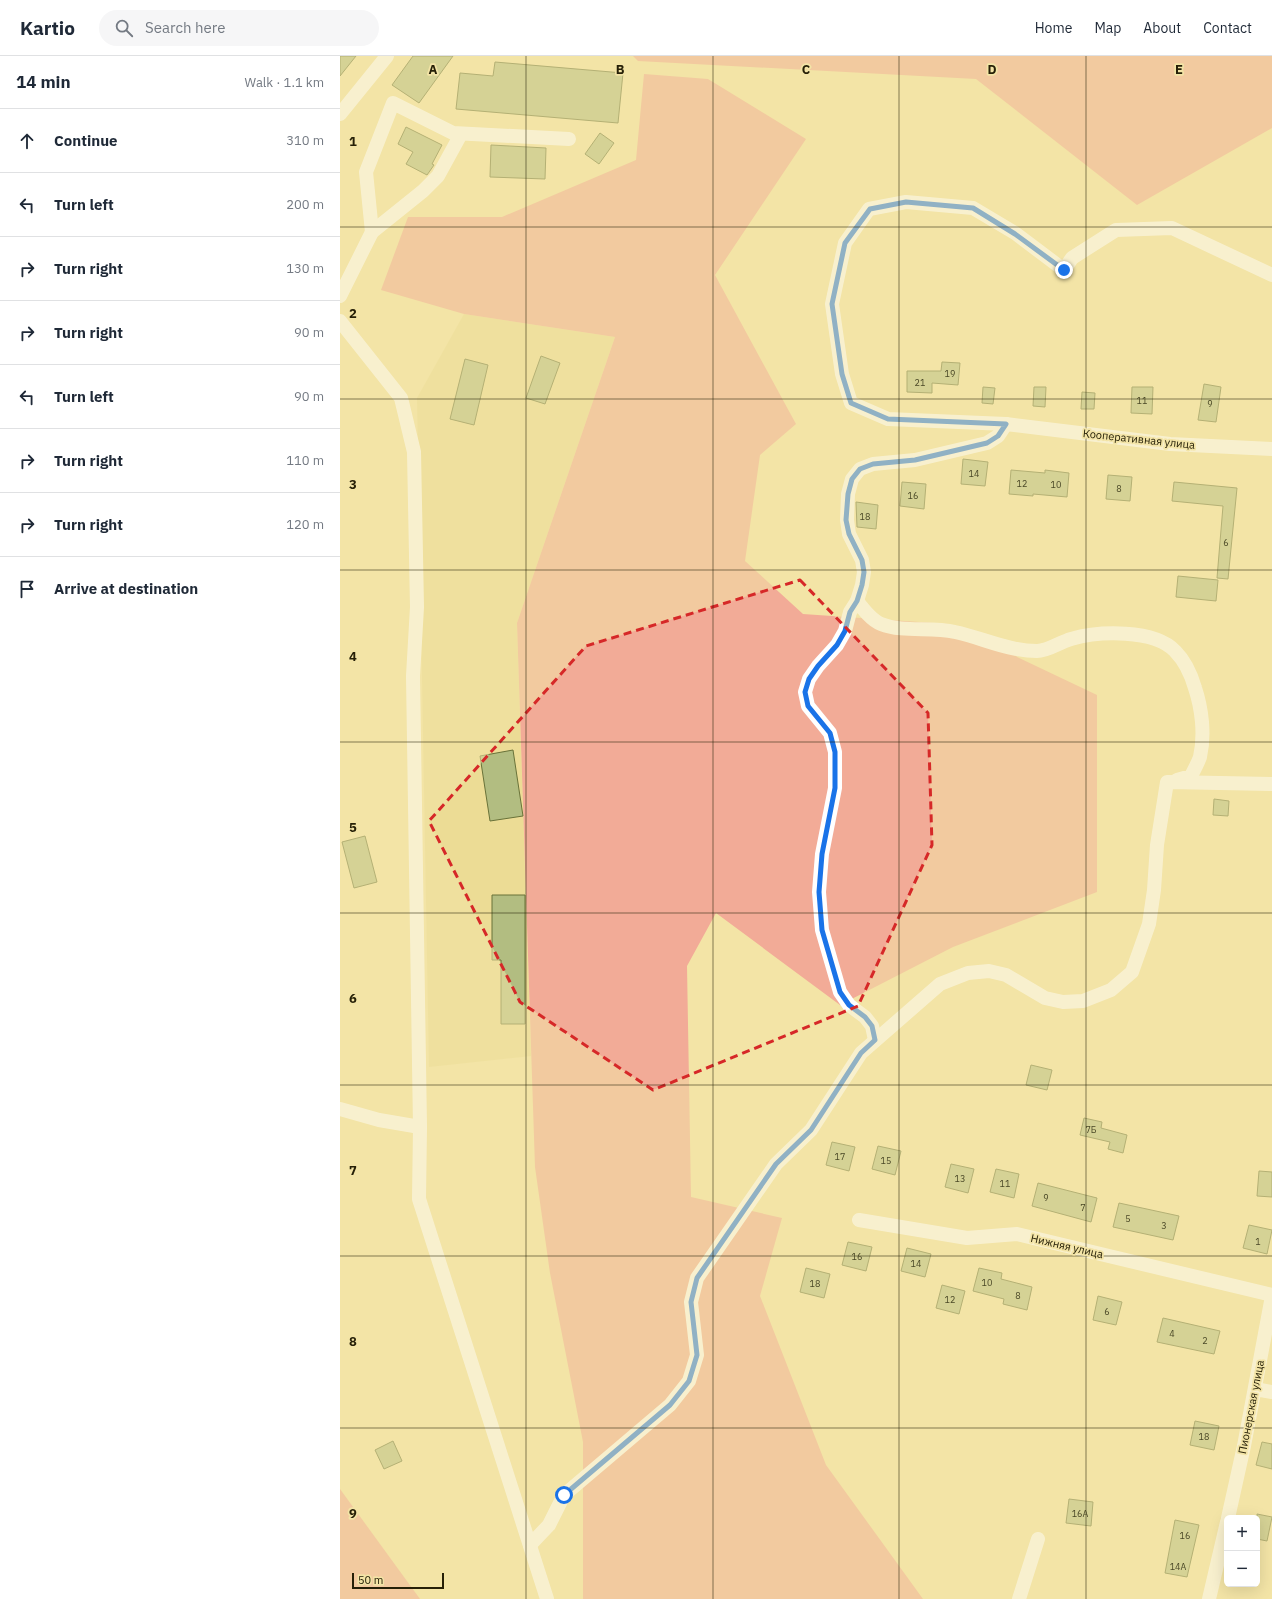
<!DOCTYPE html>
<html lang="en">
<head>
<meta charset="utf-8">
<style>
  body { margin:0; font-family:"IBM Plex Sans",sans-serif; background:#f6f6f7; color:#1f2937 }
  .controls { position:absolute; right:12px; bottom:12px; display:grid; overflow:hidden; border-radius:6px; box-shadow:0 4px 16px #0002 }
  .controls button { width:36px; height:36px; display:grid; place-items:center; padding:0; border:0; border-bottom:1px solid #e0e1e3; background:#fff; color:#1f2937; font:20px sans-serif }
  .scale { position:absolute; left:12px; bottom:10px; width:92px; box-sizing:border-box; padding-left:4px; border:2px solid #262007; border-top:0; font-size:11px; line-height:14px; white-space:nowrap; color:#262007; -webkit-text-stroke:3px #f3e4a6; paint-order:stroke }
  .stop { position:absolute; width:12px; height:12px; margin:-9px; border:3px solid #1a73e8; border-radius:50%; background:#fff }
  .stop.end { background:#1a73e8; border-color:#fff; box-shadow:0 1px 4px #0008 }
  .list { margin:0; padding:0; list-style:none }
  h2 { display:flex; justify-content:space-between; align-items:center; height:52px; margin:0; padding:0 16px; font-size:17px }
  h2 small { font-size:13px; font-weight:400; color:#747a83 }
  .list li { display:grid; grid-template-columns:26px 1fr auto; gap:12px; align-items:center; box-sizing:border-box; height:64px; padding:0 16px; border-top:1px solid #e0e1e3 }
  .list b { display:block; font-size:15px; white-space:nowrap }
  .list em { font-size:13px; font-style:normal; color:#747a83 }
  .icon { flex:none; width:22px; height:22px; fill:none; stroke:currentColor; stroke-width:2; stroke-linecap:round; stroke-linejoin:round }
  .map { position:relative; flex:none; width:932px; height:1543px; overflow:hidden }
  header { display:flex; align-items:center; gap:24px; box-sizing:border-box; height:56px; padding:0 20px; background:#fff; border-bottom:1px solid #e0e1e3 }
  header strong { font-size:19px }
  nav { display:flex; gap:22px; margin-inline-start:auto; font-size:14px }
  .search { width:280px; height:36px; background:#f6f6f7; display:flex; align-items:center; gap:10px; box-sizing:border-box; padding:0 14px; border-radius:22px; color:#747a83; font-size:15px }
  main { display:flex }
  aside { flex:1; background:#fff }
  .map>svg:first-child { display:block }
  .built { fill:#ecdc95 }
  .green { fill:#f2ab97 }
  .building { fill:#b2bd81; stroke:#697239 }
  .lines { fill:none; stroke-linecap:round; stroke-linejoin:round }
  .minor { stroke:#fff; stroke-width:14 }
  .route { stroke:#1a73e8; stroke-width:5 }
  .marked { fill:none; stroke:#d62828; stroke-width:3; stroke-dasharray:8 5; stroke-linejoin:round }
  .grid { fill:none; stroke:#262007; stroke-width:1; stroke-opacity:0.55 }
  .labels { text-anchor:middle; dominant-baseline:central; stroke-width:3.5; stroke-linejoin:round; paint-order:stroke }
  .number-label { font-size:9px; fill:#494726 }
  .street-label { font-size:11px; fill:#262007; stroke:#f3e4a6 }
  .grid-label { font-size:13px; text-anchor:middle; font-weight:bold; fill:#262007; stroke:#f3e4a6; stroke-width:3.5; stroke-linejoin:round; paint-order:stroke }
</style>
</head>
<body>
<header>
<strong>Kartio</strong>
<div class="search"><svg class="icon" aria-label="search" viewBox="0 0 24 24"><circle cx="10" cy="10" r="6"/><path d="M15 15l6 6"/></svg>Search here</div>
<nav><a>Home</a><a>Map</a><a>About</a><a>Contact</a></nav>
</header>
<main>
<aside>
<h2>14 min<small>Walk · 1.1 km</small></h2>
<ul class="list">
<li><svg class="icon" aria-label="ahead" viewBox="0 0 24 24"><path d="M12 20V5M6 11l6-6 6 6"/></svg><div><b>Continue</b></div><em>310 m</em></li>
<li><svg class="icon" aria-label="left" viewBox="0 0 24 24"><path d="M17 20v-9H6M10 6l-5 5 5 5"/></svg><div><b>Turn left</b></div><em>200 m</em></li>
<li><svg class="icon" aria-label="right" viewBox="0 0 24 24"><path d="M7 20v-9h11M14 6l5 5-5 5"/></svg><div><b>Turn right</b></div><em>130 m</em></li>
<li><svg class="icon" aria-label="right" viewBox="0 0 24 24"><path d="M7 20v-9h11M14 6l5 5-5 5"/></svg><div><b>Turn right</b></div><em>90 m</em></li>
<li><svg class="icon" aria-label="left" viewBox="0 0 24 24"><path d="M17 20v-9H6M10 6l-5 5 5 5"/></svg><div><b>Turn left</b></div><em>90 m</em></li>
<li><svg class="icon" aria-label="right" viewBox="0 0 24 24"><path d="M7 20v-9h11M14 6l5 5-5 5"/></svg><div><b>Turn right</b></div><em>110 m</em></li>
<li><svg class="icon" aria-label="right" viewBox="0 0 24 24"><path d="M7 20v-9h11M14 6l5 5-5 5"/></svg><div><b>Turn right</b></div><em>120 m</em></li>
<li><svg class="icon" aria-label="arrive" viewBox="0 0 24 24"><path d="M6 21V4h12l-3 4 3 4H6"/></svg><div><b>Arrive at destination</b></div></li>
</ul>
</aside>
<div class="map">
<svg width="932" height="1543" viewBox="0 0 932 1543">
  <rect width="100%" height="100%" fill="#f3e4a6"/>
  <path class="built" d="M 124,258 L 275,281 L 177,567 L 191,1000 L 89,1011 L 77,342 Z"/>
  <g class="green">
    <path d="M 293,0 L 932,0 L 932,72 L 797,149 L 636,23 L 298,5 Z"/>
    <path d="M 304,18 L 368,23 L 466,83 L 375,219 L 456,368 L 420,399 L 405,505 L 463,558 L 608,568 L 757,639 L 757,836 L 613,891 L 500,949 L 376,857 L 347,910 L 351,1141 L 442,1162 L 420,1240 L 486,1409 L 583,1543 L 243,1543 L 243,1386 L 210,1217 L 195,1111 L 177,567 L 275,281 L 124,258 L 41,234 L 68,161 L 162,161 L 296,104 Z"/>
    <path d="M 0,1433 L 80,1543 L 0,1543 Z"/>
  </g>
  <g class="building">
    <path d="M 0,0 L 16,0 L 0,20 Z"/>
    <path d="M 73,0 L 113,0 L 79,47 L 52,29 Z"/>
    <path d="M 155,6 L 283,17 L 278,67 L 116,53 L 120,17 L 153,20 Z"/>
    <path d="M 66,71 L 102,89 L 92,108 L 94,109 L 87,119 L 66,108 L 73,96 L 58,88 Z"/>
    <path d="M 260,77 L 274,87 L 259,108 L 245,98 Z"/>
    <path d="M 151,89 L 206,92 L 205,123 L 150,121 Z"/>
    <path d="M 201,300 L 220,307 L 205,348 L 186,342 Z"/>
    <path d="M 125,303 L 148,309 L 134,369 L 110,363 Z"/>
    <path d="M 602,306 L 620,307 L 618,329 L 592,327 L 592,337 L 567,336 L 567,315 L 601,315 Z"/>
    <path d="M 864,328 L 881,331 L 876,366 L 858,364 Z"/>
    <path d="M 643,331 L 655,332 L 653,348 L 642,347 Z"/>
    <path d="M 694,331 L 706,331 L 705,351 L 693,350 Z"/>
    <path d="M 792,331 L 813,331 L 812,358 L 791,357 Z"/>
    <path d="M 742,336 L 755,337 L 754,353 L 741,353 Z"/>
    <path d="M 623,403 L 648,406 L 645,430 L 621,428 Z"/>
    <path d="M 671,414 L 705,417 L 705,414 L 729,417 L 727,441 L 693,438 L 693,440 L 669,438 Z"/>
    <path d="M 768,419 L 792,421 L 790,445 L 766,443 Z"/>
    <path d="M 562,426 L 586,428 L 584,453 L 560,450 Z"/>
    <path d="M 834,426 L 897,432 L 888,523 L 877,522 L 883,450 L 832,445 Z"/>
    <path d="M 516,446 L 538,449 L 536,473 L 517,471 Z"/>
    <path d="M 838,520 L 878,524 L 876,545 L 836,541 Z"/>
    <path d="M 173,694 L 183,760 L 150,765 L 140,700 Z"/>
    <path d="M 874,743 L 889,745 L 888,760 L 873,759 Z"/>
    <path d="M 25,780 L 37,826 L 14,832 L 2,786 Z"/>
    <path d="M 152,839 L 185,839 L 185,968 L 161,968 L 161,904 L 152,904 Z"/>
    <path d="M 691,1009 L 712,1014 L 707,1034 L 686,1029 Z"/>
    <path d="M 744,1062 L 762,1066 L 761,1072 L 787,1079 L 783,1097 L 768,1093 L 770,1086 L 740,1079 Z"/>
    <path d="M 492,1086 L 515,1091 L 509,1115 L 486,1109 Z"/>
    <path d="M 538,1090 L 561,1095 L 555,1119 L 532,1113 Z"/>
    <path d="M 611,1108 L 634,1113 L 628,1137 L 605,1131 Z"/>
    <path d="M 656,1113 L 679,1118 L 674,1142 L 650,1136 Z"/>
    <path d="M 919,1115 L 932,1116 L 932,1141 L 917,1140 Z"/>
    <path d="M 698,1127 L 757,1142 L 751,1166 L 692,1150 Z"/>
    <path d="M 779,1147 L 839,1160 L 833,1184 L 773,1171 Z"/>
    <path d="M 909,1169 L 932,1174 L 927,1198 L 903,1192 Z"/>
    <path d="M 508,1186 L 532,1191 L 526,1215 L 502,1209 Z"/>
    <path d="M 567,1192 L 591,1198 L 585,1221 L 561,1215 Z"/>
    <path d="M 466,1212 L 490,1218 L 484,1242 L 460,1236 Z"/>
    <path d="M 639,1212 L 662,1217 L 661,1223 L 692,1231 L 687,1254 L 663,1248 L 664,1243 L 633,1235 Z"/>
    <path d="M 602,1229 L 625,1235 L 619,1258 L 596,1252 Z"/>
    <path d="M 758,1240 L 782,1246 L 776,1269 L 753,1264 Z"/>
    <path d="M 823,1262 L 880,1275 L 874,1298 L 817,1286 Z"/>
    <path d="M 855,1365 L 879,1370 L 874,1394 L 850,1389 Z"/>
    <path d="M 53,1385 L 62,1405 L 44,1413 L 35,1394 Z"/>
    <path d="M 922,1386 L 932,1388 L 932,1413 L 916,1409 Z"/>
    <path d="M 729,1443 L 753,1446 L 751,1470 L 726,1467 Z"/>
    <path d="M 917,1458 L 932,1461 L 927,1485 L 917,1483 Z"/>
    <path d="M 835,1464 L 859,1469 L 847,1521 L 825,1517 Z"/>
  </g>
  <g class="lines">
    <g class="minor">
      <path d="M 0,58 L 47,0"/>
      <path d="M 32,176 L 26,116 L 53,47 L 113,77 L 229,83"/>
      <path d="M 932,219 L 832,172 L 776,174 L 732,202 L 724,214 L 675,177 L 633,152 L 566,146 L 529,153 L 505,187 L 492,248 L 502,318 L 511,347 L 548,363 L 666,368 L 830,388 L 932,393"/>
      <path d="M 0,240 L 32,176 L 83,135 L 98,120 L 121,78"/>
      <path d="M 0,265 L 61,342 L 74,396 L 77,551 L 73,620 L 80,1071 L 79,1143 L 207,1543"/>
      <path d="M 517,545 C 523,553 531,564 541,568 C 564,577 591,570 615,576 C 643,582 668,595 697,595 C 708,595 720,586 731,583 C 759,575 814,573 835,595 C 846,606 851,618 855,632 C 862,653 865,679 860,701 C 858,707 854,714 851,720 L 837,724"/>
      <path d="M 535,984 L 532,970 L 525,961 L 509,949 L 500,936 L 482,874 L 479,836 L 482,798 L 495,732 L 495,696 L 490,677 L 468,650 L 465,636 L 469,623 L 478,610 L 497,589 L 505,575 L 510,556 L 517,545 L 522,529 L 524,516 L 522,504 L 509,478 L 507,464 L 508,438 L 512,423 L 520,413 L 533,408 L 575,404 L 647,387 L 658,380 L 666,368"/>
      <path d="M 0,1053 L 39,1064 L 80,1071"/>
      <path d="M 519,1164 L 627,1182 L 677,1178 L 932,1239"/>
      <path d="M 915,1333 L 932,1336"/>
      <path d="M 888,1462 L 904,1390 L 932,1240"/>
      <path d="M 190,1489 L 209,1469 L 224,1439 L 330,1349 L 349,1325 L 357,1299 L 351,1246 L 357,1222 L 436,1108 L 471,1074 L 521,997 L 600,928 L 628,917 L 649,915 L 666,919 L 705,942 L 723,946 L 743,945 L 771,934 L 792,916 L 809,868 L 814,834 L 817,789 L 827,726 L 932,728"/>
      <path d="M 679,1543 L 698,1483"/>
      <path d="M 869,1543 L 887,1466"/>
    </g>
  </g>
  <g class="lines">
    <path class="route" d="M 224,1439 L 330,1349 L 349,1325 L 357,1299 L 351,1246 L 357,1222 L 436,1108 L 471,1074 L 521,997 L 535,984 L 532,970 L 525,961 L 509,949 L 500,936 L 482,874 L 479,836 L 482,798 L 495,732 L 495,696 L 490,677 L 468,650 L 465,636 L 469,623 L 478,610 L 497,589 L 505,575 L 510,556 L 517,545 L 522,529 L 524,516 L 522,504 L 509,478 L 506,464 L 508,438 L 512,423 L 520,413 L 533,408 L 575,404 L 647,387 L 658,380 L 666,368 L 548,363 L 511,347 L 502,318 L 492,248 L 505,187 L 530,153 L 566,146 L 633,152 L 675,178 L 724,214"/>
  </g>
  <path d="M0 0H932V1543H0ZM 460,524 L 588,657 L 592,789 L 518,950 L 313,1034 L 180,946 L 89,765 L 246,590 Z" fill="#f3e4a6" fill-opacity=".55" fill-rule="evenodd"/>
  <path class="marked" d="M 460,524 L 588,657 L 592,789 L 518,950 L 313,1034 L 180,946 L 89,765 L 246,590 Z"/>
  <path class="grid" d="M 186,0 L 186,1543M 373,0 L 373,1543M 559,0 L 559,1543M 746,0 L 746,1543M 0,171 L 932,171M 0,343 L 932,343M 0,514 L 932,514M 0,686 L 932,686M 0,857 L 932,857M 0,1029 L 932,1029M 0,1200 L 932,1200M 0,1372 L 932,1372"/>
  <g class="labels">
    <g class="number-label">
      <text x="610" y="317">19</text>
      <text x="580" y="326">21</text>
      <text x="802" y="344">11</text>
      <text x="870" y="347">9</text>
      <text x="634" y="417">14</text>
      <text x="682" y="427">12</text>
      <text x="716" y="428">10</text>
      <text x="779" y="432">8</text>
      <text x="573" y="439">16</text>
      <text x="525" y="460">18</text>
      <text x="886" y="486">6</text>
      <text x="751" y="1073">7Б</text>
      <text x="500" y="1100">17</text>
      <text x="546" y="1104">15</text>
      <text x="620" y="1122">13</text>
      <text x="665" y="1127">11</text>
      <text x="706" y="1141">9</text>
      <text x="743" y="1151">7</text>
      <text x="788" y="1162">5</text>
      <text x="824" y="1169">3</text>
      <text x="918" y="1185">1</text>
      <text x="517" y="1200">16</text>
      <text x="576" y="1207">14</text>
      <text x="647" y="1226">10</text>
      <text x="475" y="1227">18</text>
      <text x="678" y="1239">8</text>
      <text x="610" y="1243">12</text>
      <text x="767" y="1255">6</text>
      <text x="832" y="1277">4</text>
      <text x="865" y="1284">2</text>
      <text x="864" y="1380">18</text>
      <text x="740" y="1457">16А</text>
      <text x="845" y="1479">16</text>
      <text x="838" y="1510">14А</text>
    </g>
    <g class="street-label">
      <text transform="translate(799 383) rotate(6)">Кооперативная улица</text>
      <text transform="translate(727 1190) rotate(13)">Нижняя улица</text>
      <text transform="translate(911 1351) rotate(-79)">Пионерская улица</text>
    </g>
  </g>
  <g class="grid-label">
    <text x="93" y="18">A</text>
    <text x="280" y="18">B</text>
    <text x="466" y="18">C</text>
    <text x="652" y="18">D</text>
    <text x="839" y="18">E</text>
    <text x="13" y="90">1</text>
    <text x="13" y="262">2</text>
    <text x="13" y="433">3</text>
    <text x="13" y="605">4</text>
    <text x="13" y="776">5</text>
    <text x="13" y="947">6</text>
    <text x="13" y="1119">7</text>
    <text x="13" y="1290">8</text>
    <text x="13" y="1462">9</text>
  </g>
</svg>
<div class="controls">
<button>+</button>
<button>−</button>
</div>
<div class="scale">50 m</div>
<div class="stop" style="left:224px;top:1439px"></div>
<div class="stop end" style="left:724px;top:214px"></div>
</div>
</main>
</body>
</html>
